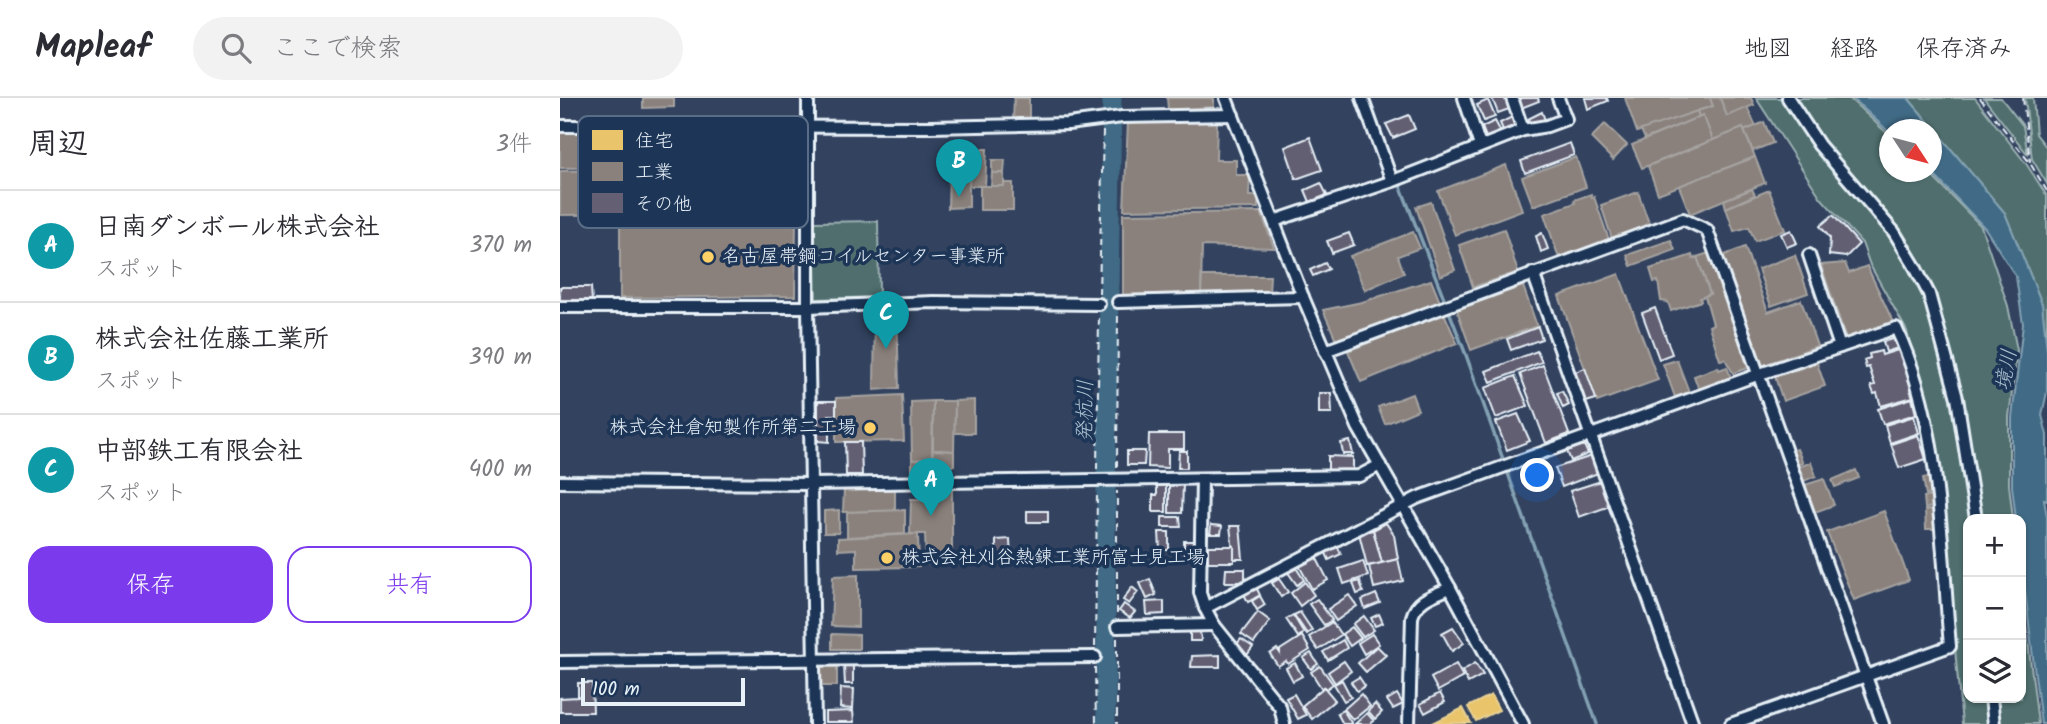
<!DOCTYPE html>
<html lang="ja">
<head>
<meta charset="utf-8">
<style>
  body { margin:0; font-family:Kalam,"Klee One",sans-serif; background:#f2f2f3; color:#2b2b33 }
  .controls { position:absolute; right:21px; bottom:21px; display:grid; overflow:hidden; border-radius:14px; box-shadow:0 2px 5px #0004 }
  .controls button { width:63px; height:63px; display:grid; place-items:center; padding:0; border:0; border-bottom:2px solid #e1e1e2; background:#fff; color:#2b2b33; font:35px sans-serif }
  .compass { position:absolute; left:1319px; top:21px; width:63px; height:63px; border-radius:50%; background:#fff; box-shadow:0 2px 5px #0004; rotate:126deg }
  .scale { position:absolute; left:21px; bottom:18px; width:164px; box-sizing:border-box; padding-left:7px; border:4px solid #e8f1f8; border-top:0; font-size:19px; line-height:24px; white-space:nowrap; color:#e8f1f8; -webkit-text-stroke:5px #1d3557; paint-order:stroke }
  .you { position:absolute; left:978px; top:378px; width:24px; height:24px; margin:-18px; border:5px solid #fff; border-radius:50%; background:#1a73e8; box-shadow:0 0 0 10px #1a73e833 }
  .badge { display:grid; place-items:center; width:46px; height:46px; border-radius:50%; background:#7c3aed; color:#fff; font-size:23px; font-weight:700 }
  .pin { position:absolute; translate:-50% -58px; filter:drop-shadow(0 2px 4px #0008) }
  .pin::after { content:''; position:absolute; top:37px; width:24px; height:21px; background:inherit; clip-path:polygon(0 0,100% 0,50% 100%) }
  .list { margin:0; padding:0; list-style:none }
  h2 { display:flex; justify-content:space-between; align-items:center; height:91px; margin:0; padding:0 28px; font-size:30px }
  h2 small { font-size:23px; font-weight:400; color:#7c7c81 }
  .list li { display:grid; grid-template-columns:46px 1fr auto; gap:21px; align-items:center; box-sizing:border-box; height:112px; padding:0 28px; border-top:2px solid #e1e1e2 }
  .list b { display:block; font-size:26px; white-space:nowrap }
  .list p { margin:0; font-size:23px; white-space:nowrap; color:#7c7c81 }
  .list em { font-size:23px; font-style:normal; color:#7c7c81 }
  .actions { display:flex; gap:14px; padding:21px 28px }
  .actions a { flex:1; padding:16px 0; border:2px solid #7c3aed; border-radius:21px; text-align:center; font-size:24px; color:#7c3aed }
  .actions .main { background:#7c3aed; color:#fff }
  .icon { flex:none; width:38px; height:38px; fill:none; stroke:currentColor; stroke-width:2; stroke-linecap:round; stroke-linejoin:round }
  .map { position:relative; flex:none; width:1487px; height:626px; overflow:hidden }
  header { display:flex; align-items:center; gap:42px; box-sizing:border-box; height:98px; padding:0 35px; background:#fff; border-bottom:2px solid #e1e1e2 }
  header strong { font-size:33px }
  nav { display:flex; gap:38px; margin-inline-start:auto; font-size:24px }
  .search { width:490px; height:63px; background:#f2f2f3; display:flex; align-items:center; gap:18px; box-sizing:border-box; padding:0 24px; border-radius:38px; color:#7c7c81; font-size:26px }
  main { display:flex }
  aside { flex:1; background:#fff }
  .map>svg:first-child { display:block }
  .green { fill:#4f6e6d; stroke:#9cb0b2; stroke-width:2 }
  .water { fill:#3f6b85; stroke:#83a1b3; stroke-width:2 }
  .homes { fill:#e9c46a; stroke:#e9d295; stroke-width:2 }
  .industry { fill:#8a817c; stroke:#a6a3a1; stroke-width:2 }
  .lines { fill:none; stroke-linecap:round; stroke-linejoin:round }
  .stream { stroke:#83a1b3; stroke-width:3.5 }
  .river { stroke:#3f6b85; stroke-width:19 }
  .building { fill:#645f73; stroke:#e8f1f8; stroke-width:2 }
  .minor-casing { stroke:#e8f1f8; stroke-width:16 }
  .path { stroke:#e8f1f8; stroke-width:2; stroke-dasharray:7 5; stroke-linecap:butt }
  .minor { stroke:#1d3557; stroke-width:10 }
  .poi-dot { fill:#ffd166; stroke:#1d3557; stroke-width:2.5 }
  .labels { text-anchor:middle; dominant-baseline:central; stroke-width:7; stroke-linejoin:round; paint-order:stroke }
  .poi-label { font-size:19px; fill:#e8f1f8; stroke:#1d3557; text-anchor:start }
  .water-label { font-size:21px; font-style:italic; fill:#adc2d0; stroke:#1d3557 }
  .key { fill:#1d3557; stroke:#5a6d87; stroke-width:2 }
  .key-label { font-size:19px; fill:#e8f1f8 }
</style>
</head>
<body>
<header>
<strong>Mapleaf</strong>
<div class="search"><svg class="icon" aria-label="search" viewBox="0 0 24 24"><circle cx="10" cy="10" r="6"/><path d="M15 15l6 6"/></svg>ここで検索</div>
<nav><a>地図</a><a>経路</a><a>保存済み</a></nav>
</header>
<main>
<aside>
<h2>周辺<small>3件</small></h2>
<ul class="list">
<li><span class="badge" style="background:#0f9aa8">A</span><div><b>日南ダンボール株式会社</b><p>スポット</p></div><em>370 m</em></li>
<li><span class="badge" style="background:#0f9aa8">B</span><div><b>株式会社佐藤工業所</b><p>スポット</p></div><em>390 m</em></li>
<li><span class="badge" style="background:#0f9aa8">C</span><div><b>中部鉄工有限会社</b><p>スポット</p></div><em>400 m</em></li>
</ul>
<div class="actions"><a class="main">保存</a><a>共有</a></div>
</aside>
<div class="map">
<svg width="1487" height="626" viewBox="0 0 1487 626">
  <rect width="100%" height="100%" fill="#32425f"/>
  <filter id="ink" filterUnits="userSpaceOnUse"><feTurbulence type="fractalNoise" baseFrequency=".0143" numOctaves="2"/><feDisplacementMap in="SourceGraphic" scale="14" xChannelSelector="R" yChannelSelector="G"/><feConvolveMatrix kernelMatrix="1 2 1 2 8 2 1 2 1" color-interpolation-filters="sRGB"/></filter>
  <g filter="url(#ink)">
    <g class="green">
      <path d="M 1196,0 L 1289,0 L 1329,37 L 1330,74 L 1368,74 L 1421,128 L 1448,208 L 1457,252 L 1449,319 L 1449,387 L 1453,421 L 1408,421 L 1408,600 L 1461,600 L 1461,486 L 1478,626 L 1402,626 L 1389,487 L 1369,328 L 1347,233 L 1310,167 L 1302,145 L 1261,100 Z"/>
      <path d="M 1348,0 L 1415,0 L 1467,67 L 1487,98 L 1487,253 L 1482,206 L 1445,115 Z"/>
      <path d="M 1424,0 L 1441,0 L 1463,28 L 1468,57 Z"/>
      <path d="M 1465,0 L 1473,0 L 1476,36 L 1487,50 L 1487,86 L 1472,61 Z"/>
      <path d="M 318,123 L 319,199 L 256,201 L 254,124 Z"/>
    </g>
    <path class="water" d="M 1292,0 L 1348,0 L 1445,115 L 1482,206 L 1487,253 L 1487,294 L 1482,317 L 1487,337 L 1487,402 L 1484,401 L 1487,419 L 1487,626 L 1481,626 L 1461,459 L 1461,421 L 1456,421 L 1452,388 L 1452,320 L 1463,226 L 1456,179 L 1425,130 L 1371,74 L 1372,32 L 1330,32 L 1329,34 Z"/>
    <g class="homes">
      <path d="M 931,597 L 939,612 L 916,623 L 908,609 Z"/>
      <path d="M 903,610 L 911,625 L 871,626 Z"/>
    </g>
    <g class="industry">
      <path d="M 83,0 L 114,0 L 114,9 L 83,10 Z"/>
      <path d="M 454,0 L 469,0 L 469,22 L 453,23 Z"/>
      <path d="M 607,0 L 654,0 L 654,9 L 608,12 Z"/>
      <path d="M 1065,0 L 1150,0 L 1153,8 L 1077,34 Z"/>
      <path d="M 1150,0 L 1160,0 L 1167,18 L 1187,9 L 1196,28 L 1184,33 L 1183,30 L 1153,42 L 1143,17 L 1139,19 L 1137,13 L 1153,8 Z"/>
      <path d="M 1160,0 L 1191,0 L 1194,7 L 1167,18 Z"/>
      <path d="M 1137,13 L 1139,19 L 1085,41 L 1081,32 Z"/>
      <path d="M 1143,17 L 1153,42 L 1082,70 L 1072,47 Z"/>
      <path d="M 657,22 L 656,62 L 676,62 L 676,77 L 690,77 L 689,98 L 698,98 L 698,110 L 564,112 L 568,24 Z"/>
      <path d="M 1204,24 L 1213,45 L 1193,53 L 1184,33 Z"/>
      <path d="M 1045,26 L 1067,47 L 1053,62 L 1031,40 Z"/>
      <path d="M 1183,30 L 1195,59 L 1098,96 L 1088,68 Z"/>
      <path d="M 181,32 L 181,67 L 0,70 L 0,34 Z"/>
      <path d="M 410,51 L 427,51 L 425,88 L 409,88 Z"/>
      <path d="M 1016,59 L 1026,89 L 973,108 L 962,79 Z"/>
      <path d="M 1195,59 L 1205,85 L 1130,116 L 1119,88 Z"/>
      <path d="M 432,62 L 445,62 L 444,75 L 432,75 Z"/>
      <path d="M 946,67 L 962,112 L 895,137 L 878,93 Z"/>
      <path d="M 180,70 L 180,116 L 0,117 L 0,73 Z"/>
      <path d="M 409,75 L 409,109 L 388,110 L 389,76 Z"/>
      <path d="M 432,75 L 444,75 L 444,88 L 431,88 Z"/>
      <path d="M 444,85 L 453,85 L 453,112 L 420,112 L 420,88 L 444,88 Z"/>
      <path d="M 1192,91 L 1195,97 L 1166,110 L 1164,102 Z"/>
      <path d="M 1209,92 L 1225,132 L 1195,143 L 1189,129 L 1174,133 L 1166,110 Z"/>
      <path d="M 1078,94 L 1090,128 L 1052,141 L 1041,107 Z"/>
      <path d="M 1031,96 L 1032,100 L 1034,99 L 1049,142 L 999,160 L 984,116 L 1015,105 L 1014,102 Z"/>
      <path d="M 871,104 L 895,172 L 880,178 L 856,109 Z"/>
      <path d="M 701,114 L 714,150 L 642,148 L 641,196 L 563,197 L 563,116 Z"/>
      <path d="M 60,119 L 236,119 L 235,198 L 60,200 Z"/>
      <path d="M 944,131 L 958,174 L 913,189 L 899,147 Z"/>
      <path d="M 853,134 L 860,150 L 838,158 L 844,175 L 805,192 L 790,158 Z"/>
      <path d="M 1111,142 L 1115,152 L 1071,168 L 1067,157 Z"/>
      <path d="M 1185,149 L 1208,214 L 1241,202 L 1257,248 L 1201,268 L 1162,158 Z"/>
      <path d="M 1149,155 L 1188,270 L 1173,275 L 1165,261 L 1160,262 L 1149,228 L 1153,226 L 1145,198 L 1150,196 L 1137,159 Z"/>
      <path d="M 1132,157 L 1133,161 L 1137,159 L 1150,196 L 1140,200 L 1141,203 L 1111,213 L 1108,204 L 1101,203 L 1098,183 L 1094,184 L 1090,171 Z"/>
      <path d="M 1235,157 L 1248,195 L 1211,208 L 1198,171 Z"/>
      <path d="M 1285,165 L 1289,175 L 1307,168 L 1334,226 L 1287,243 L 1261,167 Z"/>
      <path d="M 1059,176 L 1098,282 L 1037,304 L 999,198 Z"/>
      <path d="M 642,178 L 710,178 L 709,196 L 641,196 Z"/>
      <path d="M 871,182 L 880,204 L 777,244 L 763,212 L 802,204 Z"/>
      <path d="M 963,188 L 977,228 L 911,252 L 897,212 Z"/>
      <path d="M 337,211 L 339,290 L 314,292 L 315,212 Z"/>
      <path d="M 884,215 L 897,245 L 801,284 L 788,253 Z"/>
      <path d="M 1117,262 L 1129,294 L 1115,299 L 1103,266 Z"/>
      <path d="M 1257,265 L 1265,288 L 1223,303 L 1215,279 Z"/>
      <path d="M 1158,269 L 1159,272 L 1167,269 L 1171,280 L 1139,292 L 1134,278 Z"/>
      <path d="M 852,296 L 858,312 L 825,326 L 818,309 Z"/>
      <path d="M 342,297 L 344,343 L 276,344 L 276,300 Z"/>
      <path d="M 414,302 L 414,335 L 394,335 L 395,303 Z"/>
      <path d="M 373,303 L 395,303 L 394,353 L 373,352 Z"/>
      <path d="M 373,303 L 372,361 L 352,362 L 351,304 Z"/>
      <path d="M 1237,351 L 1243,365 L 1237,367 L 1231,353 Z"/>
      <path d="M 373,352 L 394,353 L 394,367 L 374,376 L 352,376 L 352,362 L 372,361 Z"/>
      <path d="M 1251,364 L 1256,378 L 1244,383 L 1239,369 Z"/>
      <path d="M 1296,372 L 1299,380 L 1275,389 L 1272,382 Z"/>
      <path d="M 1373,378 L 1376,396 L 1366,397 L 1363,380 Z"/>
      <path d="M 1264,381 L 1274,407 L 1255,414 L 1245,387 Z"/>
      <path d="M 335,389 L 335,413 L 283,414 L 284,390 Z"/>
      <path d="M 371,393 L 392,393 L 392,467 L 366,466 L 365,436 L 350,436 L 351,401 L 370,401 Z"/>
      <path d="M 1375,398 L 1376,409 L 1365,410 L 1364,399 Z"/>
      <path d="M 1376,411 L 1378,431 L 1366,431 L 1365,412 Z"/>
      <path d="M 279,412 L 279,435 L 264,435 L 264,413 Z"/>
      <path d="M 345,412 L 345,436 L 287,439 L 287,414 Z"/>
      <path d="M 1324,413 L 1349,482 L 1294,502 L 1267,434 Z"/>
      <path d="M 358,436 L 359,469 L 296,470 L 296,451 L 278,452 L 278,440 Z"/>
      <path d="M 298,477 L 298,529 L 271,528 L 273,478 Z"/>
      <path d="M 272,536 L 299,537 L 299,551 L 272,551 Z"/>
      <rect x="261" y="569" width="16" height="19"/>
    </g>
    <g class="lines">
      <path class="stream" d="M 809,0 L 835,74 L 906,257 L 1037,626"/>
      <path class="river" d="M 546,626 L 546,390 L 552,0"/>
    </g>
    <g class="building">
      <path d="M 932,0 L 948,0 L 952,10 L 938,15 Z"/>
      <path d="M 957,0 L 978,0 L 979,3 L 961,10 Z"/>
      <path d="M 1025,0 L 1047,0 L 1048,3 L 1028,11 Z"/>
      <path d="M 928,2 L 935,19 L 924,23 L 917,7 Z"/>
      <path d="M 982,14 L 985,22 L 971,28 L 968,21 Z"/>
      <path d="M 849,17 L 855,31 L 833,40 L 826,26 Z"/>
      <path d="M 952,19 L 956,27 L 943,32 L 940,25 Z"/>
      <path d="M 935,23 L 942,36 L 927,42 L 922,29 Z"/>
      <path d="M 750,39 L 762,72 L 736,81 L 725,49 Z"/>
      <path d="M 1010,45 L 1014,57 L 965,75 L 961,63 Z"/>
      <path d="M 761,85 L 767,97 L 750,104 L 745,92 Z"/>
      <path d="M 1273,117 L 1299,146 L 1286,159 L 1269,157 L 1270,140 L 1260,128 Z"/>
      <path d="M 1231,132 L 1237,145 L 1227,149 L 1221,136 Z"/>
      <path d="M 789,135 L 794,147 L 772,155 L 767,143 Z"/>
      <path d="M 982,135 L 988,151 L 981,154 L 976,138 Z"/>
      <path d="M 765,165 L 769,171 L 753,178 L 750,172 Z"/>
      <path d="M 0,189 L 31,189 L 32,204 L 0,205 Z"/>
      <path d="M 1095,210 L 1112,256 L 1099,261 L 1082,215 Z"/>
      <path d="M 978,229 L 982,241 L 951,252 L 947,241 Z"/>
      <path d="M 1335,240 L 1338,250 L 1326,254 L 1323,244 Z"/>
      <path d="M 1341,251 L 1353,294 L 1351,294 L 1353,299 L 1321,308 L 1317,295 L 1314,296 L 1311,288 L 1315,287 L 1309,269 L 1306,270 L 1304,262 L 1310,260 L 1309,256 L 1321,253 L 1322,257 Z"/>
      <path d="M 977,253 L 982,264 L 931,284 L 926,273 Z"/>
      <path d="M 983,267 L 1009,336 L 986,345 L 960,276 Z"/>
      <path d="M 1025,270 L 1036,301 L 1026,304 L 1015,274 Z"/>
      <path d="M 955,278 L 968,308 L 936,320 L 925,290 Z"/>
      <path d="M 1002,293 L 1009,307 L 1003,310 L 997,295 Z"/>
      <path d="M 759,295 L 771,295 L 772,315 L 759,315 Z"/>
      <path d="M 1352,300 L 1356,316 L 1323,326 L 1318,311 Z"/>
      <path d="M 258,303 L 276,303 L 276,317 L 269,317 L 269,344 L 258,343 Z"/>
      <path d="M 958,316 L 970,343 L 947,352 L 936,324 Z"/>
      <path d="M 1354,318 L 1359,335 L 1330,345 L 1325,327 Z"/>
      <path d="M 589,336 L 624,336 L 624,351 L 608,351 L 608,370 L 588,369 Z"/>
      <path d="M 1358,337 L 1366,361 L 1339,370 L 1331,346 Z"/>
      <path d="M 790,343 L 793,356 L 783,356 L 781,345 Z"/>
      <path d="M 285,344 L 301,344 L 302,377 L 286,377 Z"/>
      <path d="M 1024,347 L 1028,356 L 1011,363 L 1007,353 Z"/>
      <path d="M 567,353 L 585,353 L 584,367 L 567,367 Z"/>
      <path d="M 619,353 L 627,353 L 627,370 L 618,370 Z"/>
      <path d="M 768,358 L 793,359 L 793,374 L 768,374 Z"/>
      <path d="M 1032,358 L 1038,375 L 1002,389 L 995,370 Z"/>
      <path d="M 1041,383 L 1050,408 L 1019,419 L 1010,393 Z"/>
      <path d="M 597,385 L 606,385 L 606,414 L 593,414 L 593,397 L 597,397 Z"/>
      <path d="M 609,386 L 623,386 L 622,415 L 609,415 Z"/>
      <rect x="467" y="413" width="21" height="11"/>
      <path d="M 602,419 L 620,419 L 621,429 L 602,429 Z"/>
      <path d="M 826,425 L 834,437 L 838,461 L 822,465 L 813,432 Z"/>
      <path d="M 651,427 L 662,428 L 661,436 L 650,436 Z"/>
      <path d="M 670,428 L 680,428 L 683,461 L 674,461 Z"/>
      <path d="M 813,432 L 822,465 L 807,468 L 799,435 Z"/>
      <path d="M 599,434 L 609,434 L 609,452 L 600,452 Z"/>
      <path d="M 450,441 L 451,465 L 436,465 L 436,442 Z"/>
      <path d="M 624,443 L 638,443 L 637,460 L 624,460 Z"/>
      <path d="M 777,447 L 781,456 L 769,462 L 765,453 Z"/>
      <rect x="648" y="448" width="26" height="16"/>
      <path d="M 755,457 L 768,482 L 752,491 L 738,466 Z"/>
      <path d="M 838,461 L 843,483 L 814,490 L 809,468 Z"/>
      <path d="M 803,463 L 808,478 L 784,486 L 779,471 Z"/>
      <path d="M 735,468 L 744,482 L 737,487 L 727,473 Z"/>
      <path d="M 666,471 L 685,471 L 685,484 L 665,484 Z"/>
      <path d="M 590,481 L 596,497 L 587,501 L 580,485 Z"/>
      <path d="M 719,481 L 728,494 L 721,499 L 712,485 Z"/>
      <path d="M 800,483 L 803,494 L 797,496 L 793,485 Z"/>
      <path d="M 745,484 L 754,497 L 740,508 L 731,495 Z"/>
      <path d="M 572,489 L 578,494 L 569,506 L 563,502 Z"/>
      <path d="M 696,489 L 700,497 L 688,504 L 684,496 Z"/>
      <path d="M 816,496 L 820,505 L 805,511 L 802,502 Z"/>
      <path d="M 789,497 L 797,508 L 776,523 L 768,511 Z"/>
      <path d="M 700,498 L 705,507 L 697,512 L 692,503 Z"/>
      <path d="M 757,501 L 772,522 L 764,527 L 749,506 Z"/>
      <path d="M 604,503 L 604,516 L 587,517 L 586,504 Z"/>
      <path d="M 564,506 L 575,514 L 570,520 L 559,513 Z"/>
      <path d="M 698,514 L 710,523 L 694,545 L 681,536 Z"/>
      <path d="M 740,514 L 752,532 L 747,536 L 734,517 Z"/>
      <path d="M 819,516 L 823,525 L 815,528 L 811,520 Z"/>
      <path d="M 733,517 L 744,535 L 738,539 L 726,521 Z"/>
      <path d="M 804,518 L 814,532 L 803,539 L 793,526 Z"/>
      <path d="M 772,524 L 781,537 L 758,552 L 749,539 Z"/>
      <path d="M 792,529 L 801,540 L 790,548 L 782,536 Z"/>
      <path d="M 893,529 L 904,545 L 892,553 L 882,535 Z"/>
      <path d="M 630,533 L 640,533 L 641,543 L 630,543 Z"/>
      <path d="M 812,536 L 819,546 L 804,556 L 798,545 Z"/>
      <path d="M 742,538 L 750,552 L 728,566 L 726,563 L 718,568 L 710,556 L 717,551 L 720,555 L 720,552 Z"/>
      <path d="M 681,541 L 693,549 L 687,557 L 675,548 Z"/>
      <path d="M 783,542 L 787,550 L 768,562 L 763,554 Z"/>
      <path d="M 817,548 L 826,557 L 806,574 L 798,565 Z"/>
      <path d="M 751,555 L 758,566 L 751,571 L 743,560 Z"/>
      <path d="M 660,557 L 660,569 L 631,569 L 632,558 Z"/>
      <path d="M 784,563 L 791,573 L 775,585 L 768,574 Z"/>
      <path d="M 735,565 L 742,578 L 733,583 L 726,570 Z"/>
      <path d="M 915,565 L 923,577 L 908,585 L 902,573 Z"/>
      <path d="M 896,566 L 903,579 L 878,593 L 871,580 Z"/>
      <path d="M 293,567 L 293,586 L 285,586 L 284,568 Z"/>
      <path d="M 760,568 L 773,586 L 766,591 L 764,589 L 762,591 L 751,574 Z"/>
      <path d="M 799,579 L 805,588 L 797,593 L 791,584 Z"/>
      <path d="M 782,582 L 791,599 L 784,603 L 774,586 Z"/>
      <path d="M 18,585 L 32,585 L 33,614 L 0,614 L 0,600 L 18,599 Z"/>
      <path d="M 764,589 L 775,602 L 752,621 L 742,608 Z"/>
      <path d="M 281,590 L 294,591 L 293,611 L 280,610 Z"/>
      <path d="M 880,595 L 885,604 L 865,615 L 860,606 Z"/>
      <path d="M 734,596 L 746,617 L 738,621 L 726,600 Z"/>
      <path d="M 801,596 L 810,608 L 793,622 L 784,611 Z"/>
      <path d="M 837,596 L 843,606 L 833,611 L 827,602 Z"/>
      <path d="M 815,606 L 822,614 L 815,621 L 808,613 Z"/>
      <path d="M 783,612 L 792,626 L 783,626 L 777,615 Z"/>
      <path d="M 293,613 L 294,624 L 265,624 L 265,614 Z"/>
      <path d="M 807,615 L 814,623 L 810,626 L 795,626 Z"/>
    </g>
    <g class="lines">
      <g class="minor-casing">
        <g id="minor">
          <path d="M 248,0 L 248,209 L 255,626"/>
          <path d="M 666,0 L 743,199 L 798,329 L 890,490 L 963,626"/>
          <path d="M 802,0 L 832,83"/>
          <path d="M 904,0 L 920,48"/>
          <path d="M 952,0 L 963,32"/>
          <path d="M 1228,0 L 1259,47 L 1334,134 L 1354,167 L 1369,196 L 1397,300 L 1416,421"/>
          <path d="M 0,28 L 370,29 L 508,26 L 562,19 L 673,17"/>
          <path d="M 714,123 L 833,83 L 963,32 L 987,28 L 1006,21 L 998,0"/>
          <path d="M 1249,157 L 1280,249"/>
          <path d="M 973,175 L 1133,626"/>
          <path d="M 558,204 L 743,199"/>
          <path d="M 0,209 L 248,209 L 373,204 L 539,206"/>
          <path d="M 765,253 L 1123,121 L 1147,132 L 1323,626"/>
          <path d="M 642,381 L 640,495 L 645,510"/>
          <path d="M 0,384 L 252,386 L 799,378 L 820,367"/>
          <path d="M 557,529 L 654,527"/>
          <path d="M 0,564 L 535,559"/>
          <path d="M 1431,600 L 1434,626"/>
          <path d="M 724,626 L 720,609 L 654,527 L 645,510 L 857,400 L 1197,277 L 1336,230 C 1381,325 1381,445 1390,548 L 1171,626"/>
          <path d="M 849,626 L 852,519 C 857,501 874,497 890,490"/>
        </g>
      </g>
      <g class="path">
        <path d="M 1420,0 L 1470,65 L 1487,93"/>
        <path d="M 1463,0 L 1470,64"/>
        <path d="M 539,196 L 543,33"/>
        <path d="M 557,369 L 558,214"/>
        <path d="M 537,371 L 539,215"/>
        <path d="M 557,516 L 557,393"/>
        <path d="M 557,540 L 557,626"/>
        <path d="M 535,549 L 537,394"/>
        <path d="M 535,569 L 536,626"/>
      </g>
      <use href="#minor" class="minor"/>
    </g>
  </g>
  <g class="poi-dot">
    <circle cx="148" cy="159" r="7"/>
    <circle cx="310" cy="330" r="7"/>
    <circle cx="327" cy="460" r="7"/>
  </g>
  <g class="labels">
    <g class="poi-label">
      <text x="162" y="159">名古屋帯鋼コイルセンター事業所</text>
      <text x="296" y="330" text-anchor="end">株式会社倉知製作所第二工場</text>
      <text x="341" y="460">株式会社刈谷熱錬工業所富士見工場</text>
    </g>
    <g class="water-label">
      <text transform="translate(1447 272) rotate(-80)">境川</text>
      <text transform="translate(526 313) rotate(-89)">発杭川</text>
    </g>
  </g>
  <rect x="18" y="18" width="230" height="112" rx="10" class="key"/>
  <rect x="32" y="32" width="31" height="20" fill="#e9c46a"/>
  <rect x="32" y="64" width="31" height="19" fill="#8a817c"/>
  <rect x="32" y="95" width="31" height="20" fill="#645f73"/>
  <g class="key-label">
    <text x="75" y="49">住宅</text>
    <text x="75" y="80">工業</text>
    <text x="75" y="112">その他</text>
  </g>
</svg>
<div class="controls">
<button>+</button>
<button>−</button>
<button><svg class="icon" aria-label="layers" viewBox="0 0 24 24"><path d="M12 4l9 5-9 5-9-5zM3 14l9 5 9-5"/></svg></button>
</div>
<svg class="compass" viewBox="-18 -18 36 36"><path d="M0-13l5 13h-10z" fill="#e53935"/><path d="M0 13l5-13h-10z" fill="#7c7c81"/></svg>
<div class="scale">100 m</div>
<div class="you"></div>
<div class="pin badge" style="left:371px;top:418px;background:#0f9aa8">A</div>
<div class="pin badge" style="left:399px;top:99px;background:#0f9aa8">B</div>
<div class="pin badge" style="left:326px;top:251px;background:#0f9aa8">C</div>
</div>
</main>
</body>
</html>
